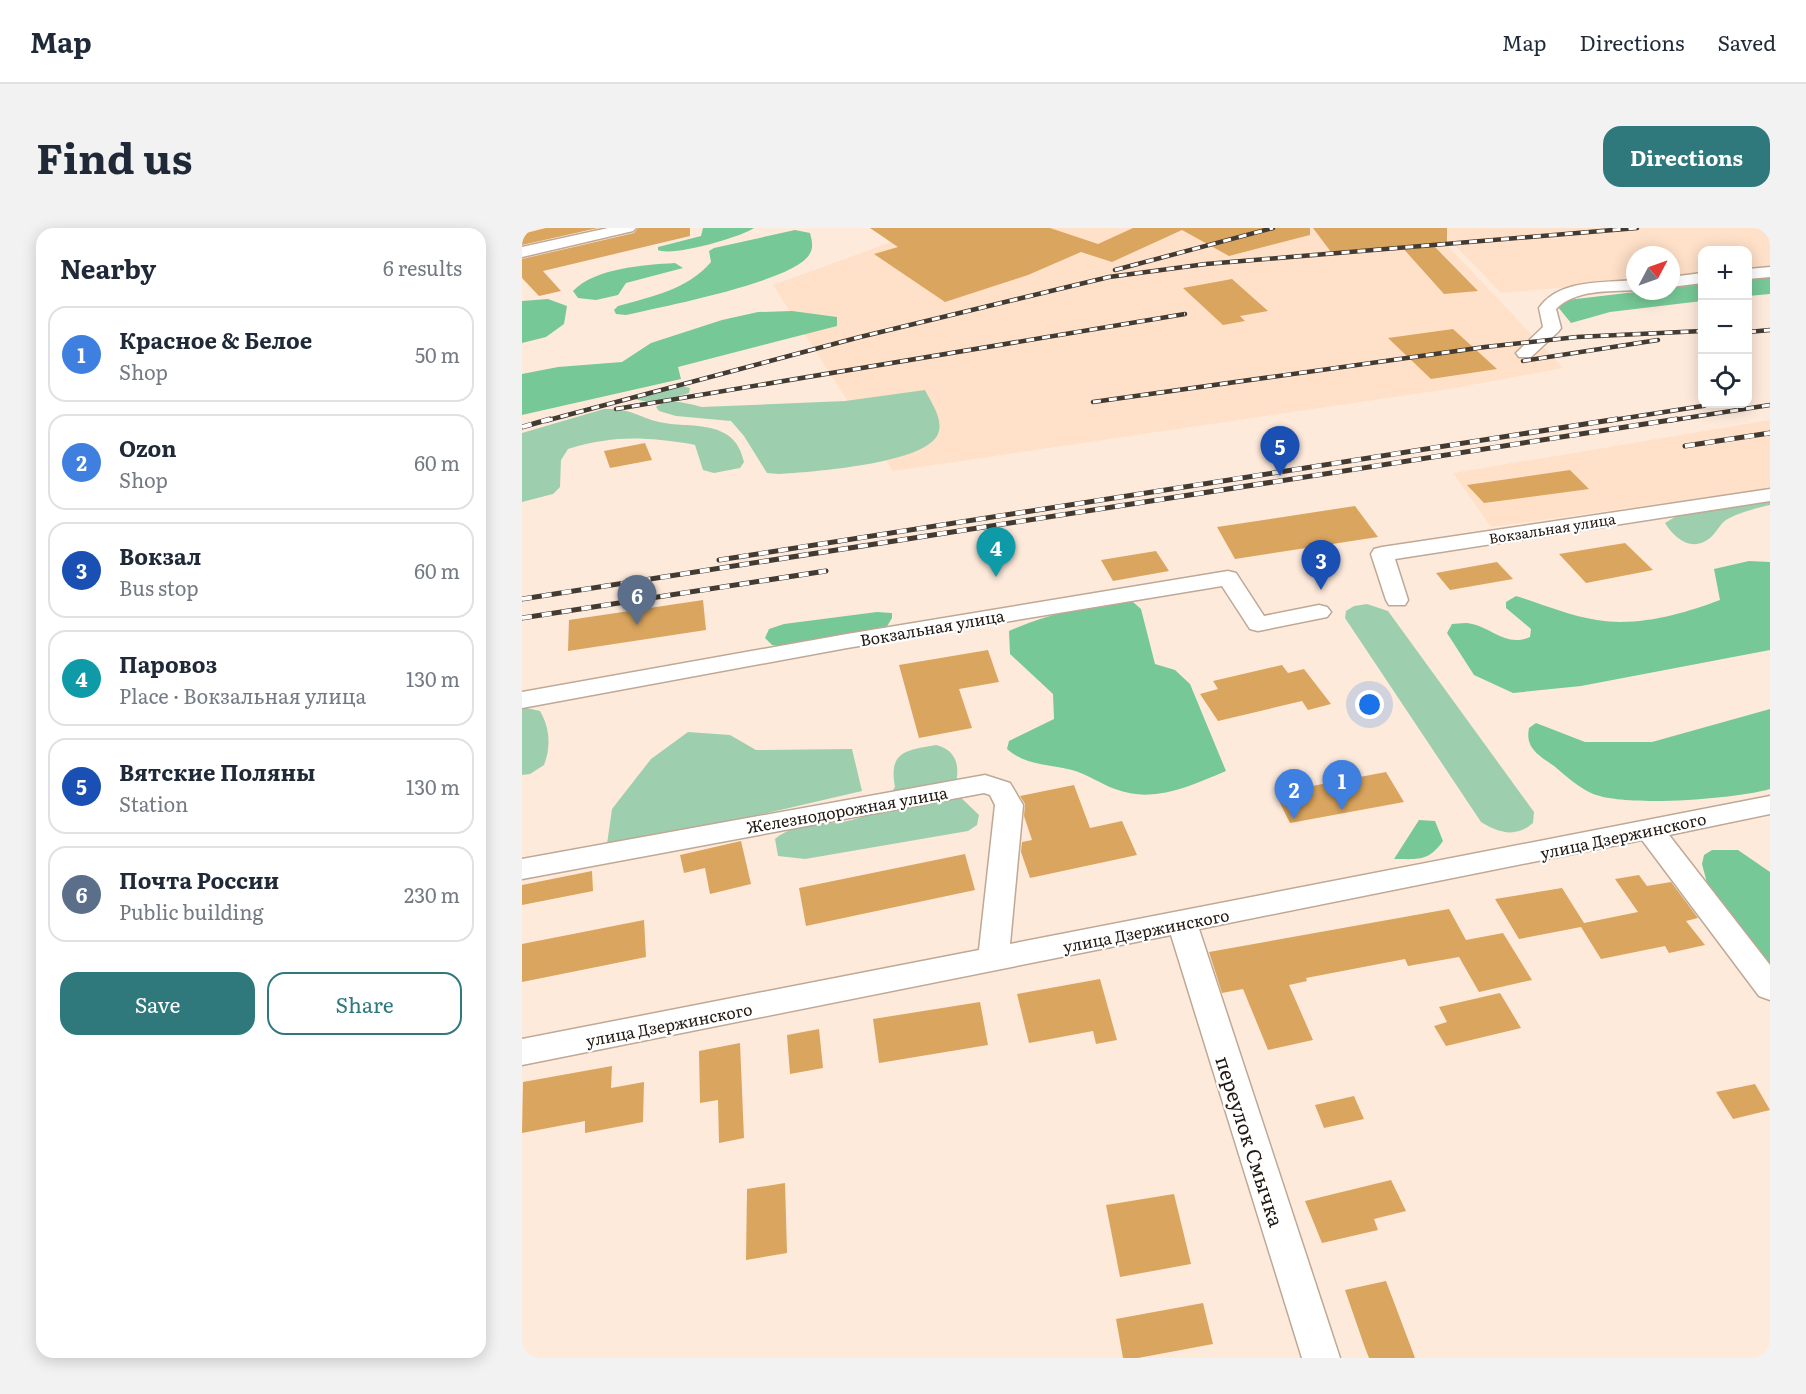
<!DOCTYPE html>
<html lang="en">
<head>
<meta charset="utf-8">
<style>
  body { margin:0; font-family:Literata,serif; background:#f2f2f3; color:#1f2937 }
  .controls { position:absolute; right:18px; top:18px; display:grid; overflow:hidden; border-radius:12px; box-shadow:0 3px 15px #0003 }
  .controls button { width:54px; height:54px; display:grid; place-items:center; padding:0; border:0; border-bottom:2px solid #e0e1e3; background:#fff; color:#1f2937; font:30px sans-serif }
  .compass { position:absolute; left:1104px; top:18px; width:54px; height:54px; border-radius:50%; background:#fff; box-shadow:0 3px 15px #0003; rotate:49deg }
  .you { position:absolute; left:848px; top:477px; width:21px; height:21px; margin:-15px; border:4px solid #fff; border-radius:50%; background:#1a73e8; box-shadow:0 0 0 9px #1a73e833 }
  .badge { display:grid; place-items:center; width:39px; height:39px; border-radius:50%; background:#2f797d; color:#fff; font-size:20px; font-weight:700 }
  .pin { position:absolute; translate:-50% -50px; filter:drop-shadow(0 2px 3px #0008) }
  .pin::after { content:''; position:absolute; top:32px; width:21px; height:18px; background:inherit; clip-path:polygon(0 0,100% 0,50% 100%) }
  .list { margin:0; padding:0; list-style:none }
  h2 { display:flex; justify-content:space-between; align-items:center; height:78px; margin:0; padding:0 24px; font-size:26px }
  h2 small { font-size:20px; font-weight:400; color:#747a83 }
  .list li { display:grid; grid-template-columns:39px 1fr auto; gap:18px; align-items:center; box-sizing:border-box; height:96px; margin:0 12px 12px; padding:0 12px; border:2px solid #e0e1e3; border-radius:18px }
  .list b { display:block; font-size:22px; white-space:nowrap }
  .list p { margin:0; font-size:20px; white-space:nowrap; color:#747a83 }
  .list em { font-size:20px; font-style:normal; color:#747a83 }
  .actions { display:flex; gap:12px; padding:18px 24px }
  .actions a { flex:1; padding:14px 0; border:2px solid #2f797d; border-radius:18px; text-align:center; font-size:21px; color:#2f797d }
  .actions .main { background:#2f797d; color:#fff }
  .icon { flex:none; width:33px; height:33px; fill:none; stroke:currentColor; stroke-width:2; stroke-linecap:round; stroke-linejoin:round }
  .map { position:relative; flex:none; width:1248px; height:1130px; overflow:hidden; border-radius:18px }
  header { display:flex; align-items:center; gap:36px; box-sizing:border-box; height:84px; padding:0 30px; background:#fff; border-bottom:2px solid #e0e1e3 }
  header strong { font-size:28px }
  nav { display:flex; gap:33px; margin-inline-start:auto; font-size:21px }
  .intro { display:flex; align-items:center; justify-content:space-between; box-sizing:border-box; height:144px; padding:0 36px }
  h1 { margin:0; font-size:42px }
  .button { padding:15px 27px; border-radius:18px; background:#2f797d; color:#fff; font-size:21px; font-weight:700 }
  main { display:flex; gap:36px; padding:0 36px }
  aside { flex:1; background:#fff; border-radius:18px; box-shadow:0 3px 15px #0003 }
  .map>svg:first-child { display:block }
  .built { fill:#ffe0c8 }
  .green { fill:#9dcfae }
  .forest { fill:#76c896 }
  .building { fill:#daa55e }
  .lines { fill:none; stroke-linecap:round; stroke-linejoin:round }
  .minor-casing { stroke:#bea896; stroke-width:3 }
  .minor { fill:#fff; fill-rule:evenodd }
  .rail-far1-casing { stroke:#433a31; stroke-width:4.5 }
  .rail-casing { stroke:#433a31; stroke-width:5 }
  .rail-far1 { stroke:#fff; stroke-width:3; stroke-dasharray:8; stroke-linecap:butt }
  .rail { stroke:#fff; stroke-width:4; stroke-dasharray:10; stroke-linecap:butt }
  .labels { text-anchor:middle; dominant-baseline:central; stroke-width:4.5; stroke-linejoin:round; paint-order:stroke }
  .far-street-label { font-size:14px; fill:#201811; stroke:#fff }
  .street-label { font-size:16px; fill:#201811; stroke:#fff }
  .near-street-label { font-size:20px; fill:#201811; stroke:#fff }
</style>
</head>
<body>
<header>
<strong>Map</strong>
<nav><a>Map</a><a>Directions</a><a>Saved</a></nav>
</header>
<div class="intro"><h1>Find us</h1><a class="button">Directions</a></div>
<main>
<aside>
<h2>Nearby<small>6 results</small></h2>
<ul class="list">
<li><span class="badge" style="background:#3f7fe0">1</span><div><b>Красное &amp; Белое</b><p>Shop</p></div><em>50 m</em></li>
<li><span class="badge" style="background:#3f7fe0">2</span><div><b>Ozon</b><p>Shop</p></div><em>60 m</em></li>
<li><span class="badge" style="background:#1a4fb4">3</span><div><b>Вокзал</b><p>Bus stop</p></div><em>60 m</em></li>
<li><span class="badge" style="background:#0f9aa8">4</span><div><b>Паровоз</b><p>Place · Вокзальная улица</p></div><em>130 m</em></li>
<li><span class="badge" style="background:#1a4fb4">5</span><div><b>Вятские Поляны</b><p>Station</p></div><em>130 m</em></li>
<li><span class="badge" style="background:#5c6f8a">6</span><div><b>Почта России</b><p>Public building</p></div><em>230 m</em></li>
</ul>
<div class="actions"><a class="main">Save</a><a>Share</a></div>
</aside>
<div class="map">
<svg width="1248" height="1130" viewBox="0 0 1248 1130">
  <rect width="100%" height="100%" fill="#feeadb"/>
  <g class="built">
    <path d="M 408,0 L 909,0 L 1041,140 L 933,160 L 371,243 L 251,57 Z"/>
    <path d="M 916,0 L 1248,0 L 1248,41 L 1226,43 L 1226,22 L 1180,22 L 1180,47 L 1149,50 L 1149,27 L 1113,27 L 1113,53 L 979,65 Z"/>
    <path d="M 1248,192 L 1248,260 L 969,299 L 931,245 Z"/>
  </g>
  <g class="green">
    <path d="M 160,158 L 168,160 L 167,165 C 150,170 129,177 113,171 Z"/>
    <path d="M 403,162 C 410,176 423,193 415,208 C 399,236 289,244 257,246 L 245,245 L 222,208 L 209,193 L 154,188 L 137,183 L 134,179 C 147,169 167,176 180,179 L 323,173 Z"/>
    <path d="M 82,181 C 109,180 114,188 137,194 C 167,201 213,189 222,234 L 218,240 L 192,245 L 181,242 L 173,217 L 169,216 C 122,209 93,207 46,221 L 39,232 L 38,259 L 31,266 L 0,274 L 0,205 Z"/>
    <path d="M 1248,268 L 1248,277 C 1235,280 1215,285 1204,292 C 1198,296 1194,305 1188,310 C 1170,325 1152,310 1143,295 L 1166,281 Z"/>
    <path d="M 845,376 L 866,383 L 1012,584 L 1011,595 C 994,610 977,605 959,594 L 823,390 L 824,383 L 832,378 Z"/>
    <path d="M 0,479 L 18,483 C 28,500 29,519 22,537 L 8,546 L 0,547 Z"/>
    <path d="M 166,504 L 208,507 L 234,522 L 330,521 L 340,563 L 190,598 L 85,616 L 90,581 L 129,531 Z"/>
    <path d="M 414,517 C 438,523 438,543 432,563 L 457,587 L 455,597 L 446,603 L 283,631 L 256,628 L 253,611 C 291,580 339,615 373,559 C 366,523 385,522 414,517 Z"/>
  </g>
  <g class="forest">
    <path d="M 181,0 L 232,0 C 219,9 151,29 136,22 L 136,19 L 179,8 Z"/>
    <path d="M 273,2 L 288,5 C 290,13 292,20 287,27 C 270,54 138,79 104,87 L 94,86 L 92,82 L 96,78 C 131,68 165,62 189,34 L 187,23 L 192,20 Z"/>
    <path d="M 153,35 L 161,40 L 104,55 L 96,67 L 74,72 L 56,70 L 51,63 C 73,40 121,37 153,35 Z"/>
    <path d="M 1248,48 L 1248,66 L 1226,68 L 1226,50 Z"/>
    <path d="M 1180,56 L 1180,73 L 1088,84 L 1049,95 L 1036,79 L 1045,72 L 1122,63 L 1149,63 L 1149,60 Z"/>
    <path d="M 26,71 L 45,78 L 42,96 L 24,109 L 0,115 L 0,73 Z"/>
    <path d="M 270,83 L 315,89 L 315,98 L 156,139 L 159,151 L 0,187 L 0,146 L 36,139 L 100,134 L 129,115 L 200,92 L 236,84 Z"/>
    <path d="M 1227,333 L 1248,334 L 1248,422 L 1059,458 L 991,465 L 952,447 L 925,405 L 930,396 C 936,396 944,394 950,396 C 972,401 984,419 1008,409 L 1009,401 L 984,380 L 984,374 L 994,368 C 1020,376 1048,388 1075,392 C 1115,399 1161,386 1198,372 L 1192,341 Z"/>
    <path d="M 593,370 L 611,374 L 619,381 L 633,436 L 653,442 L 668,456 L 704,543 C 668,558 632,576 593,561 C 579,556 565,546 550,542 C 527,536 504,538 485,521 L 487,513 L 532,491 L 531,466 L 488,426 L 487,403 C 521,388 557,380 593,370 Z"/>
    <path d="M 355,384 L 370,385 L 370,390 L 364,400 L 256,418 L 250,417 L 243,410 L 247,401 L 262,396 Z"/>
    <path d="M 1248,481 L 1248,561 C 1213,571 1101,580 1069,565 C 1056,559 1043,547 1032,538 C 1016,527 1003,520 1007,500 L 1014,495 L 1063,514 L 1130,514 Z"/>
    <path d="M 897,592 L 913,593 L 921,613 C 906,634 896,631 872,631 Z"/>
    <path d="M 1190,622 L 1216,622 L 1248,644 L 1248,737 L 1185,655 L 1180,636 L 1182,627 Z"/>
  </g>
  <g class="building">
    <path d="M 24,0 L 76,0 L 0,17 L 0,6 Z"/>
    <path d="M 116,0 L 168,0 L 168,8 L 21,43 L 39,63 L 17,68 L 0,50 L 0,31 L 112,5 Z"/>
    <path d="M 348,0 L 528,0 L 576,16 L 611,0 L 788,0 L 788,7 L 707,28 L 660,2 L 590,34 L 559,24 L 506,47 L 423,74 L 352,26 L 376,19 Z"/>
    <path d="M 791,0 L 925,0 L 925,15 L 910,16 L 956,63 L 922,66 L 879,18 L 809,24 Z"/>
    <path d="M 710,51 L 746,83 L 718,88 L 723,93 L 701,97 L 661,60 Z"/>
    <path d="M 931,101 L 975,141 L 909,151 L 866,110 Z"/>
    <path d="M 123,215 L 130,232 L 88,240 L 82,223 Z"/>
    <path d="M 1048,242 L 1067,261 L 962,275 L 945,257 Z"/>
    <path d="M 833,278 L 856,309 L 713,331 L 695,299 Z"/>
    <path d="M 1103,315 L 1131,342 L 1064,355 L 1037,326 Z"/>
    <path d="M 634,323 L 647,343 L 591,353 L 579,332 Z"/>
    <path d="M 975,334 L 991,351 L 928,362 L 914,345 Z"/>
    <path d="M 181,372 L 184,402 L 46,423 L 47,392 Z"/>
    <path d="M 466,422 L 477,454 L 437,461 L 450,500 L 397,510 L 377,437 Z"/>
    <path d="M 760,437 L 766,445 L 782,441 L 809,476 L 786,482 L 780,473 L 696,493 L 678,466 L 696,461 L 691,453 Z"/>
    <path d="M 864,544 L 882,574 L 768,595 L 753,565 Z"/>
    <path d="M 552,557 L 568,600 L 600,593 L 615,627 L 508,650 L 499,624 L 500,614 L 510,612 L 502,588 L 503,576 L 498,568 Z"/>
    <path d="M 219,613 L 229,656 L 188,666 L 183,640 L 162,645 L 158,627 Z"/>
    <path d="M 443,626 L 453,662 L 284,698 L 277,660 Z"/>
    <path d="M 70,643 L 71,663 L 0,677 L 0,657 Z"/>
    <path d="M 1117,647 L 1125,658 L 1149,654 L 1176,690 L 1164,693 L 1183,717 L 1147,725 L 1143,718 L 1079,731 L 1059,699 L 997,711 L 973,671 L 1040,660 L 1062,695 L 1116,684 L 1093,651 Z"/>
    <path d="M 927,681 L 944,712 L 981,705 L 1010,752 L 957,764 L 937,729 L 886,738 L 883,731 L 784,750 L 785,753 L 767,757 L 791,812 L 746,822 L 721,761 L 700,765 L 687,724 Z"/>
    <path d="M 122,692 L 124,729 L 0,754 L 0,716 Z"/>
    <path d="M 578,751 L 595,812 L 574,816 L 571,803 L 507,815 L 495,766 Z"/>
    <path d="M 978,765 L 999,800 L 924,818 L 912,798 L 925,794 L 917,779 Z"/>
    <path d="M 458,774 L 466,817 L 357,835 L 351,791 Z"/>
    <path d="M 297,801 L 301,840 L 268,846 L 265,807 Z"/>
    <path d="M 218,815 L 222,910 L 197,915 L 196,872 L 178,875 L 177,823 Z"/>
    <path d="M 90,838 L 89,860 L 122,854 L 121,894 L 63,905 L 63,893 L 0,905 L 1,854 Z"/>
    <path d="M 1233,856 L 1248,882 L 1211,891 L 1194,864 Z"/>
    <path d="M 832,868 L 842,891 L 802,900 L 793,877 Z"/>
    <path d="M 869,952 L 884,983 L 852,991 L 856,1002 L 800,1015 L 783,973 Z"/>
    <path d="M 263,955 L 265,1025 L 224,1032 L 225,961 Z"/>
    <path d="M 652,966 L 669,1036 L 598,1049 L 584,977 Z"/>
    <path d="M 864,1053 L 893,1130 L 847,1130 L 842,1117 L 823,1062 Z"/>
    <path d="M 681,1075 L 691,1116 L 616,1130 L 601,1130 L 594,1091 Z"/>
  </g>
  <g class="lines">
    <g class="minor-casing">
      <g id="minor">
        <path d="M 86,0 L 114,0 L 111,3 L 0,29 L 0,19 Z"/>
        <path d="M 1248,39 L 1248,49 L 1226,51 L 1226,41 Z"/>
        <path d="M 1180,45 L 1180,55 L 1149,59 L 1149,49 Z"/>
        <path d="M 1113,52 L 1113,62 C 1086,64 1054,61 1034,81 L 1039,100 L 1036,104 L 1009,129 L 997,129 L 994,125 L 1021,99 L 1017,80 C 1037,51 1081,55 1113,52 Z"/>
        <path d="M 1248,261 L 1248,273 L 873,331 L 886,372 L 883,377 L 867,377 L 864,372 L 849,326 L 852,321 L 860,319 Z"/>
        <path d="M 706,343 L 714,345 L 742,388 L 797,377 L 805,379 L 809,384 L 805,389 L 736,403 L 728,401 L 700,358 L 325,420 L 0,480 L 0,464 L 325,406 Z"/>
        <path d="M 463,547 L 488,555 L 501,577 L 488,716 L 1248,568 L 1248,586 L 1147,607 L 1248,737 L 1248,772 L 1237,768 L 1120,612 L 677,701 L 818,1130 L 780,1130 L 649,707 L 0,837 L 0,811 L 457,722 L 473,577 L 468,567 L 462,565 L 0,651 L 0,631 Z"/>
      </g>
    </g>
    <use href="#minor" class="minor"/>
    <g class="rail-far1-casing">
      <g id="rail-far1">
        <path d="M 593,42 L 751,0"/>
        <path d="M 1226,104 L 1248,102"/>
        <path d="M 1001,133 L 1136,112"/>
        <path d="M 571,174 L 963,119 L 1055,109 L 1180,103"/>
        <path d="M 94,181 L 663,86"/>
        <path d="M 23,193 L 338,109 L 587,49 L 684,36 L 1115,0"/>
        <path d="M 1085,193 L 1187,177"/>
        <path d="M 1145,193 L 1248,177"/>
      </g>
    </g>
    <g class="rail-casing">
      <g id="rail">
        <path d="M 0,199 L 28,191"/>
        <path d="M 1163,218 L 1248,205"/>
        <path d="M 197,332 L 1095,191"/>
        <path d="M 0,371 L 1155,191"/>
        <path d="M 0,390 L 304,343"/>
      </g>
    </g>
    <use href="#rail-far1" class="rail-far1"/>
    <use href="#rail" class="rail"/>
  </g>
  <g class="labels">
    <g class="far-street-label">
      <text transform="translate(1030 300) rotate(-9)">Вокзальная улица</text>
    </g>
    <g class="street-label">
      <text transform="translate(410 399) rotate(-10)">Вокзальная улица</text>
      <text transform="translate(325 581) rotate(-10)">Железнодорожная улица</text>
      <text transform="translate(1101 607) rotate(-12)">улица Дзержинского</text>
      <text transform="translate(624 702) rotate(-11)">улица Дзержинского</text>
      <text transform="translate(147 796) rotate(-11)">улица Дзержинского</text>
    </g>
    <g class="near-street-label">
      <text transform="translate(729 913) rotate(72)">переулок Смычка</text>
    </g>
  </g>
</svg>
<div class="controls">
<button>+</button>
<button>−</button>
<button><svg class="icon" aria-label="locate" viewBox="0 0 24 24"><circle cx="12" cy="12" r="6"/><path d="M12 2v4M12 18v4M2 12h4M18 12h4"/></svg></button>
</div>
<svg class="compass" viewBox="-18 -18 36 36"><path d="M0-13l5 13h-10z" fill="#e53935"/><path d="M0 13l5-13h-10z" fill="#747a83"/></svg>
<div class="you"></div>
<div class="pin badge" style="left:820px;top:582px;background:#3f7fe0">1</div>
<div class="pin badge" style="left:772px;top:591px;background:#3f7fe0">2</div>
<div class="pin badge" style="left:799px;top:362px;background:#1a4fb4">3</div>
<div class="pin badge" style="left:474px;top:349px;background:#0f9aa8">4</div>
<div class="pin badge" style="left:758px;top:248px;background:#1a4fb4">5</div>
<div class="pin badge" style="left:115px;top:397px;background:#5c6f8a">6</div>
</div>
</main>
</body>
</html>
